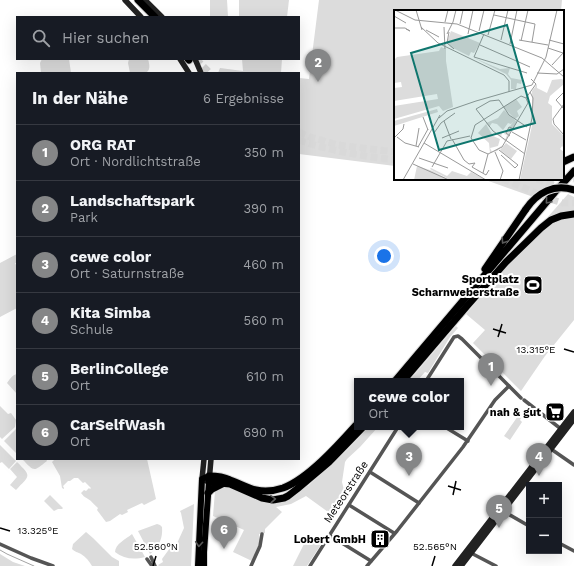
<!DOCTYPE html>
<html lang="de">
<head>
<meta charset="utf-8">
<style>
  body { margin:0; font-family:"Work Sans",sans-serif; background:#20242c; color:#f1f3f6 }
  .controls { position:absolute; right:12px; bottom:12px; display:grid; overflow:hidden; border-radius:0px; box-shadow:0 4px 16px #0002 }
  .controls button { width:36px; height:36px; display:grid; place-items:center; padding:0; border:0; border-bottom:1px solid #363941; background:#171b24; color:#f1f3f6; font:20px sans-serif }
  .you { position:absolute; left:384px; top:256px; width:14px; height:14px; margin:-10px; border:3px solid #fff; border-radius:50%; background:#1a73e8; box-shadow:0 0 0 6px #1a73e833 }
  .badge { display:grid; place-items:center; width:26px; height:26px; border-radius:50%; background:#858687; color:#fff; font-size:13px; font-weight:700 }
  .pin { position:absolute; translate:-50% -33px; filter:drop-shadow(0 1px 2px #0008) }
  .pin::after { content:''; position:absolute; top:21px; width:14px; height:12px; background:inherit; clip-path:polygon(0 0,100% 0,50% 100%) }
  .popup { position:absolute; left:354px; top:378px; width:110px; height:52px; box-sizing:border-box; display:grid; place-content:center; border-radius:0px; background:#171b24; filter:drop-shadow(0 1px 3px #0005); font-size:13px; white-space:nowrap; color:#9ea1a6 }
  .popup b { font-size:15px; color:#f1f3f6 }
  .popup::after { content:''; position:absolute; left:50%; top:100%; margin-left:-8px; border:8px solid transparent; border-top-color:#171b24 }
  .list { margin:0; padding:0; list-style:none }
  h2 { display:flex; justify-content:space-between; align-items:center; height:52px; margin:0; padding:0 16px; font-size:17px }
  h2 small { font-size:13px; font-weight:400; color:#9ea1a6 }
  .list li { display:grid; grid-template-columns:26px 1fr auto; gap:12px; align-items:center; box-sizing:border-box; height:56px; padding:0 16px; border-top:1px solid #363941 }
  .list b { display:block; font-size:15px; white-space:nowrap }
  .list p { margin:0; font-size:13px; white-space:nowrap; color:#9ea1a6 }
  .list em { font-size:13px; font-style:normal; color:#9ea1a6 }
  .icon { flex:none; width:22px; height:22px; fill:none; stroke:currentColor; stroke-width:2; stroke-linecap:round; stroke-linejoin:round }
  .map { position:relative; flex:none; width:574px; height:566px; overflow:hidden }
  .search { position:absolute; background:#171b24; box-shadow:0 4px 16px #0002; left:16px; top:16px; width:284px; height:44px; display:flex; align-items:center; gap:10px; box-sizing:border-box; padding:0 14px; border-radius:0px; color:#9ea1a6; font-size:15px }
  .panel { position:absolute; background:#171b24; box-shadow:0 4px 16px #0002; left:16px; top:72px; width:284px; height:388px; border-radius:0px }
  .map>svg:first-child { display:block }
  .green { fill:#dcdcdc }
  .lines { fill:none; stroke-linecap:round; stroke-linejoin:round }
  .stream { stroke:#a3a3a3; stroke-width:1 }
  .highway-tunnel { stroke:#d9d9d9; stroke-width:7; stroke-dasharray:7 3.5; stroke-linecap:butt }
  .primary-casing { stroke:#dbdbdb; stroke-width:8 }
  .highway-casing { stroke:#dbdbdb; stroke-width:9 }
  .street { stroke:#555; stroke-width:3.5 }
  .secondary { stroke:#222; stroke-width:5.5 }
  .primary { stroke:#000; stroke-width:6 }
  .highway { stroke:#000; stroke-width:7 }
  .highway-bridge-casing { stroke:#dbdbdb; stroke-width:9; stroke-linecap:butt }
  .highway-bridge { stroke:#000; stroke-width:7 }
  .oneway { stroke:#595959 }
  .ticks { fill:none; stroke:#000; stroke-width:1.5 }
  .labels { text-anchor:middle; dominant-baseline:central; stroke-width:4; stroke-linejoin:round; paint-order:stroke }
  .poi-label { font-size:11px; font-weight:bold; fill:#000; stroke:#fff; text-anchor:end }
  .street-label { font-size:11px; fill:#000; stroke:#fff }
  .inset-road { fill:none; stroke:#999; stroke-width:1 }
  .view { fill:#0f766e; fill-opacity:0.15; stroke:#0f766e; stroke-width:2 }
  .inset-edge { fill:none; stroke:#000; stroke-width:2 }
  .ticks-label { font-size:10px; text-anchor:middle; fill:#000; stroke:#fff; stroke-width:4; stroke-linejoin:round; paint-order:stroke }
</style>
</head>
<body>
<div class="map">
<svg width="574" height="566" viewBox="0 0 574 566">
  <rect width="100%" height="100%" fill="#fff"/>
  <g class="green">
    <path d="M 210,0 L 227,0 L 228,17 L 210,17 Z"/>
    <path d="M 239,0 L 289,0 L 287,17 L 239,17 Z"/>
    <path d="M 319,0 L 562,0 L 561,11 L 395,11 L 395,166 L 299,154 L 299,78 L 309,79 Z"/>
    <path d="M 42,59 L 69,59 L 71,73 L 41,73 L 40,63 Z"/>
    <path d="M 129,59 L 148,59 C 149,63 151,69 147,72 L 130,73 L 128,63 Z"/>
    <path d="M 242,59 L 282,59 L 281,73 L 218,73 L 220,68 L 243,71 Z"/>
    <path d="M 483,179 L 556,179 L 539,199 Z"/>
    <path d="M 568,194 L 574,197 L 574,212 L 540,226 Z"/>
    <path d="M 574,217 L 574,320 L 545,356 L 521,391 L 473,343 L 485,330 L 466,314 L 509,264 L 543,230 L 556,220 Z"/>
    <path d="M 17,254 L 17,263 L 15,263 L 16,265 L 17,265 L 17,308 L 0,317 L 0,263 Z"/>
    <path d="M 456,326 L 458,328 L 450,337 L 428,373 L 425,372 L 417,381 L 409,381 Z"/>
    <path d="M 17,374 L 17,394 L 7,383 C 10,379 12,375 17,374 Z"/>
    <path d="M 0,406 L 8,414 L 11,413 L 16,420 L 15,427 L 2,439 L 0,437 Z"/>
    <path d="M 518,416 L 521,418 L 520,420 L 522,422 L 510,440 L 504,436 Z"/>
    <path d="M 369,427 L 378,427 L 360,447 L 347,459 L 345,462 L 342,482 L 344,490 L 341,494 L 339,511 L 335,517 L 306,496 L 291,504 L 276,507 L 282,512 L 265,529 L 265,533 L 259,534 L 260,542 L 252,561 L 233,552 L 244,530 L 213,516 L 215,491 L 222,488 L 232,487 L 272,502 L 306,484 L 308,486 L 346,451 Z"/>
    <path d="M 16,429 L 17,431 L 17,454 L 4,441 Z"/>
    <path d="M 0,445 L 16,461 L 9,469 L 2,462 L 0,463 Z"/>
    <path d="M 22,459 L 46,459 L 47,461 C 33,472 35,472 22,459 Z"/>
    <path d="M 55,459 L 147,459 L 156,499 L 144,505 L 142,503 L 127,510 L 128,512 L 122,515 L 120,514 L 110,521 L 106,522 L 97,510 L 98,508 C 94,505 92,501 88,499 C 85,497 84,497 81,493 L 84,490 L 86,491 L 89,488 L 90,489 L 91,488 L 85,482 L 83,483 L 78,478 L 74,478 L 70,481 L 68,481 L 63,486 L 64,488 L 64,489 L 62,488 L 60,476 L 52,462 Z"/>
    <path d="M 17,462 C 32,477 30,475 16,490 L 10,485 L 17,477 L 10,469 Z"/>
    <path d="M 50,495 L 63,508 L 62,509 L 58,509 L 54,511 L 44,501 Z"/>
    <path d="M 194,504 L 191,566 L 159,566 L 158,565 L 163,562 L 162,559 L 170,548 L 174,550 L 184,528 L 181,513 L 180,511 Z"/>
    <path d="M 157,524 L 160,525 L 162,527 C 163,538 159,547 150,554 L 138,531 Z"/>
    <path d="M 86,532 L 93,538 L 112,557 L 119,561 L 119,566 L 92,566 C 89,561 86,557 81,554 C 77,552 75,552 72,549 L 73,544 Z"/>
    <path d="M 132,534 L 145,557 C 134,560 124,559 115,552 C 115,544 126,539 132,534 Z"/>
    <path d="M 309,534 L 319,542 L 320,546 L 307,566 L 293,566 Z"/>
    <path d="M 0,554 L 13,562 L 25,566 L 0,566 Z"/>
  </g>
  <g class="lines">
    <path class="stream" d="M 0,550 L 7,554 L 34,566"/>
    <g class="highway-tunnel">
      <path d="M 196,59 L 210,73"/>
      <path d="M 299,132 L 310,137 L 338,145 L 395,152"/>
      <path d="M 299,140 C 329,151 363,156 395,160"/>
      <path d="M 563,177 L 574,179"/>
      <path d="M 503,179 L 553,200 L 563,203 L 574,203"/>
      <path d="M 537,179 L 563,189"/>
    </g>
    <g class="primary-casing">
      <g id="primary">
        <path d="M 198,566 L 202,479 L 209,476"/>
        <path d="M 204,566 L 204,552 L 209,482"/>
      </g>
    </g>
    <g class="highway-casing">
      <g id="highway">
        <path d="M 138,0 L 155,17"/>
        <path d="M 188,59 L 189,60"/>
        <path d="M 563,162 L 574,157"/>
        <path d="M 485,269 L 526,209"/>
        <path d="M 395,381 L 555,192 L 574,171"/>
        <path d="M 403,381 L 467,306 L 506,262 L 541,228 L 551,220 L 561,216 L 574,214"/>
        <path d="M 209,476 C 216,476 224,477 230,480 C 239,483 247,488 256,490 C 265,492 274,491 283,488 C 308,479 339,444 357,424"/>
        <path d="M 209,482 L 230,484 L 262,498 L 273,500 L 284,498 L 288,496 L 297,489 L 329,462 L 363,427"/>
        <path d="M 208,493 L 212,489 L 224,483"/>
      </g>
    </g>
    <g class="street">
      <path d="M 426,381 L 454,337 L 458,336 L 462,339 L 521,398"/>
      <path d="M 524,400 L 561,429"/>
      <path d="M 445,427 L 468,441"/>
      <path d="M 551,449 L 574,465"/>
      <path d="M 370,472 L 419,503"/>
      <path d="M 349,505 L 394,533"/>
      <path d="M 503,511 L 529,526"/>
      <path d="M 329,535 L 371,561"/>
      <path d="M 559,543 L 574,551"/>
      <path d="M 0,544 L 31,558 L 53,566"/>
      <path d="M 471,553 L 496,566"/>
      <path d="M 151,557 L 155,566"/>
      <path d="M 147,559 L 152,566"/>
      <path d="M 251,566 L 260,546 L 262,534"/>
      <path d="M 310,566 L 398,427"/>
      <path d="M 367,566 L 397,531 L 463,447 L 495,400 L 509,386"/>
    </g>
    <g class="secondary">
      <path d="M 125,0 L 141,17"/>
      <path d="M 145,0 L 162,17"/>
      <path d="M 180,59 L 189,73"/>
      <path d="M 195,59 L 201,73"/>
      <path d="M 204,459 L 202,479 L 209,482 L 211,459"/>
      <path d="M 455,566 L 574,412"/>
      <path d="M 461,566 L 574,419"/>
    </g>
    <use href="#primary" class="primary"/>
    <use href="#highway" class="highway"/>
    <g class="highway-bridge-casing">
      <path id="highway-bridge" d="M 526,209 C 537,193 554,183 574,190"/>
    </g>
    <use href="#highway-bridge" class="highway-bridge"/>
  </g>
  <defs><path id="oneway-chevron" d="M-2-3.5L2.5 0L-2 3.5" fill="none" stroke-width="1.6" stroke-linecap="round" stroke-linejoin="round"/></defs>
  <g class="oneway">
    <use href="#oneway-chevron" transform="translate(548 201) rotate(130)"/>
    <use href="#oneway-chevron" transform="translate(504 241) rotate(124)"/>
    <use href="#oneway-chevron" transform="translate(273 499) rotate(-3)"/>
    <use href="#oneway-chevron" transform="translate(199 544) rotate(94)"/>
  </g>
  <path class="ticks" d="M 493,329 L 506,333M 498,337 L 502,324M 564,349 L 574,352M 448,486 L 461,490M 453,495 L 456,481M 0,528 L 10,531M 153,566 L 156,556M 432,566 L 435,556"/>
  <defs>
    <g id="stadium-square" transform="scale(1)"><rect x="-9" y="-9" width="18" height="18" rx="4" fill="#000" stroke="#fff"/><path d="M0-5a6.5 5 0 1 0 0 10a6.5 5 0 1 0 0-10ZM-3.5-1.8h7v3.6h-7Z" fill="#fff"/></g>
    <g id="supermarket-square" transform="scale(1)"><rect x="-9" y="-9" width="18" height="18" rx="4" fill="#000" stroke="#fff"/><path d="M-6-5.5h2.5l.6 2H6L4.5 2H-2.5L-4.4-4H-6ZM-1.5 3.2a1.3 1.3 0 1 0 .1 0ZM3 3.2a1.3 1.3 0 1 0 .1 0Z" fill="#fff"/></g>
    <g id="building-square" transform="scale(1)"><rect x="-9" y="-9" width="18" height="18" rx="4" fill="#000" stroke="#fff"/><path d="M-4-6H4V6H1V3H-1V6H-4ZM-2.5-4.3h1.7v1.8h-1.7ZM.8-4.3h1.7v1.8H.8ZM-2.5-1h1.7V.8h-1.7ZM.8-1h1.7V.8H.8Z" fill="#fff"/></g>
  </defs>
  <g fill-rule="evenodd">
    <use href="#stadium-square" x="533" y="285"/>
    <use href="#supermarket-square" x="555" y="412"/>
    <use href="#building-square" x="380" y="539"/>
  </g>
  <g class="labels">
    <g class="poi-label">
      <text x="519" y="279">Sportplatz<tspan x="519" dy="13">Scharnweberstraße</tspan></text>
      <text x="541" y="412">nah &amp; gut</text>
      <text x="366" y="539">Lobert GmbH</text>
    </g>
    <g class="street-label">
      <text transform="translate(346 492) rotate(-57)">Meteorstraße</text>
    </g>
  </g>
  <g transform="translate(394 10)">
    <rect width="170" height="170" fill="#fff"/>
    <path d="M 57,21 L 86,33 L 80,43 L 77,42 L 75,46 L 57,37 L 53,32 ZM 47,37 L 52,39 L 52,51 L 59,97 L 49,101 L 45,96 L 0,109 L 0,96 L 44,89 L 43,84 L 0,91 L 0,78 L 8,77 L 7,72 L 0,73 L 0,50 L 3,47 L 45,41 ZM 78,47 L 106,59 L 116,58 L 114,64 L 117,68 L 128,70 L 127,74 L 123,73 L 122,79 L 117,79 L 117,70 L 112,64 ZM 167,69 L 170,70 L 170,74 L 156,86 L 154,93 L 158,96 L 158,114 L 170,126 L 170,138 L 168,136 L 166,139 L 170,142 L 170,170 L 126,170 L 139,111 L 138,81 L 141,77 L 143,78 L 141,77 L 143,74 L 143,78 L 153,83 L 158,70 ZM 122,89 L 128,97 L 123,101 L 125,106 L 121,109 L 109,97 ZM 43,99 L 44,102 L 0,116 L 0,111 ZM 110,100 L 123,112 L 111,131 L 102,123 L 108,123 L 107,127 L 111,130 L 113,125 L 110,124 L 120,111 L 117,114 L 114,113 L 109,120 L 103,114 L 98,113 L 95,117 L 92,113 L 104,108 ZM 92,114 L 99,126 L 106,129 L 104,136 L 96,138 L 98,142 L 109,135 L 103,141 L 96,143 L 95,133 L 84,123 ZM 112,133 L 123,141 L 117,149 L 106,140 ZM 23,156 L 39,161 L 55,170 L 20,170 ZM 37,158 L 53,166 L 58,161 L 73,166 L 77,162 L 92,170 L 56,170 L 36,159 Z" fill="#dcdcdc"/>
    <path class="inset-road" d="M 1,0 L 21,10 L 63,14 L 148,48 L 170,67M 22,0 L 28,20M 100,5 L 141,14 L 138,32M 0,6 L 12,13M 51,12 L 54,0M 59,12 L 62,0M 66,14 L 69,0M 27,17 L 44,33 L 110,65 L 115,71 L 115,82M 50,17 L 51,39M 0,18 L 11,18 L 16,21 L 12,19M 32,20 L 45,27M 85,21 L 90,0M 55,22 L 53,33 L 60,39M 53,24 L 59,12M 74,24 L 79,0M 90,24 L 80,47 L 133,63M 94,25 L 101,0M 107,30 L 114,0M 125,30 L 154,35M 155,30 L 170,34M 127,31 L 134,0M 116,34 L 123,0M 86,35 L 136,57M 154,38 L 169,43M 158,55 L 170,42M 143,63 L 163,64 L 170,59M 170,82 L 162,90 L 170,99M 127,86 L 132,88 L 134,93 L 108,137 L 94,144 L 85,140 L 77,128 L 81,115 ZM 132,88 L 142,74 L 137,69M 170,94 L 159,109 L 160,114 L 170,125M 29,107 L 34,120M 45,108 L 53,101 L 82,91 L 138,75 L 152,47 L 163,0M 50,111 L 57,129M 118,122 L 132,130M 40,123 L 47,113 L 61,103M 116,126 L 112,123 L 115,117 L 120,119M 3,127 L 11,133 L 25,137M 0,128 L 9,119 L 10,114M 48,128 L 65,121M 58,129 L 70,150 L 75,154 L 81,153 L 78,157 L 92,165 L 95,160M 30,133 L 92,170M 22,136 L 25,118M 24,137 L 34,119M 105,140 L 124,155 L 121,158M 101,142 L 109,161 L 106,170M 131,144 L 99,121 L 82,99 L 96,91 L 105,90 L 115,105 L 133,117M 107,145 L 121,158M 25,148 L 54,158M 19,154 L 55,170M 38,157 L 53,131 L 76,126M 89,163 L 94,144M 9,170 L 46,105M 125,170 L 138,108 L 139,88 L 136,82"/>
    <path class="view" d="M 113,15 L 141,113 L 45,140 L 17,43 Z"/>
    <rect width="170" height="170" class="inset-edge"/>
  </g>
  <g class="ticks-label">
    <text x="536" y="353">13.315°E</text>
    <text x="38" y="534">13.325°E</text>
    <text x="156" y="550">52.560°N</text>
    <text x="435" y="550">52.565°N</text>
  </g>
</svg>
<div class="controls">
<button>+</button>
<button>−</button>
</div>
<div class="you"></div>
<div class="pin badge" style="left:491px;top:386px">1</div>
<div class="pin badge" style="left:318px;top:82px">2</div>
<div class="pin badge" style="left:409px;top:476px">3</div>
<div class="popup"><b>cewe color</b>Ort</div>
<div class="pin badge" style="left:539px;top:476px">4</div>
<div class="pin badge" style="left:499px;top:528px">5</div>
<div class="pin badge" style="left:224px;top:549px">6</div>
<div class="search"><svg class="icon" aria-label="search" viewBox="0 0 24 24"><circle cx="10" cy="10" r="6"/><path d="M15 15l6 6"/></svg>Hier suchen</div>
<section class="panel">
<h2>In der Nähe<small>6 Ergebnisse</small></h2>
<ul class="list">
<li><span class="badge">1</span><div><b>ORG RAT</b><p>Ort · Nordlichtstraße</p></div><em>350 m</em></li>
<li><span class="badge">2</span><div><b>Landschaftspark</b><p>Park</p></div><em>390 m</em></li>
<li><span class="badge">3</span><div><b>cewe color</b><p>Ort · Saturnstraße</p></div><em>460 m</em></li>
<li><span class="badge">4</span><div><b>Kita Simba</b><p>Schule</p></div><em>560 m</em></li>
<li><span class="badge">5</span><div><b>BerlinCollege</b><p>Ort</p></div><em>610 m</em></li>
<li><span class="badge">6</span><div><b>CarSelfWash</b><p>Ort</p></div><em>690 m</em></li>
</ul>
</section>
</div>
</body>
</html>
